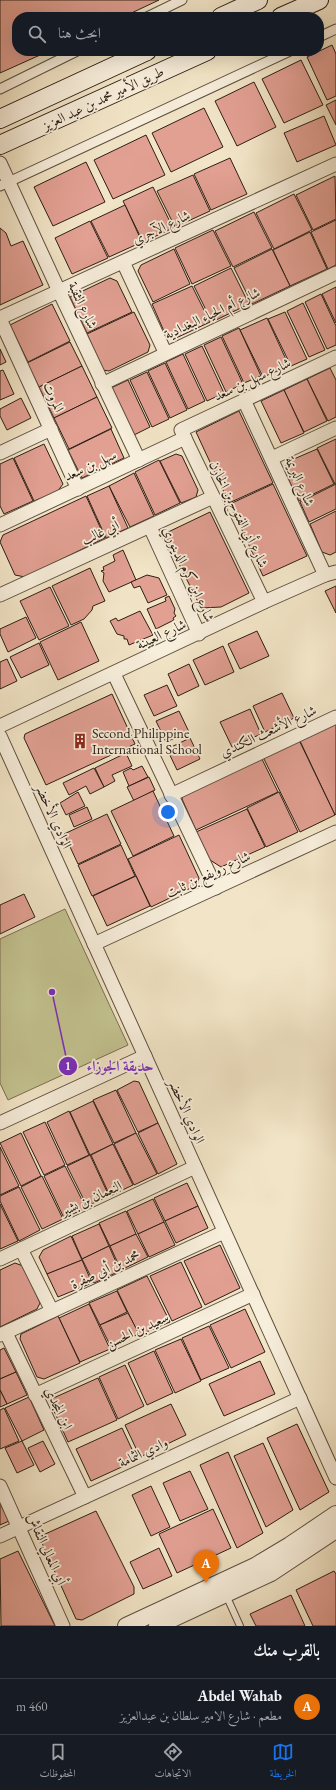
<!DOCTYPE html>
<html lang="ar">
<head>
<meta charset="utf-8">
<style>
  body { margin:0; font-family:"EB Garamond",Amiri,serif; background:#20242c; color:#f1f3f6; direction:rtl }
  .you { position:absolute; left:168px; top:812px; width:14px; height:14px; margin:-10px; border:3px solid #fff; border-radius:50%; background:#1a73e8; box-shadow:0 0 0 6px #1a73e833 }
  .badge { display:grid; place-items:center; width:26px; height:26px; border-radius:50%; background:#1a73e8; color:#fff; font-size:13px; font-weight:700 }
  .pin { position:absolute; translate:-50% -33px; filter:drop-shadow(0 1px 2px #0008) }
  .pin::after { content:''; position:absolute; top:21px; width:14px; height:12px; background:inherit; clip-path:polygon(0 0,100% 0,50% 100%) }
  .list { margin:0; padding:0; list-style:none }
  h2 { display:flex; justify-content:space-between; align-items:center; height:52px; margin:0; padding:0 16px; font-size:17px }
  h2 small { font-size:13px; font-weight:400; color:#9ea1a6 }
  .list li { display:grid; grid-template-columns:26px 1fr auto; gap:12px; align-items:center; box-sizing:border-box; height:56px; padding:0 16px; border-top:1px solid #363941 }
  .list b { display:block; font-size:15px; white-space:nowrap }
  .list p { margin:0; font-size:13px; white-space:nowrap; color:#9ea1a6 }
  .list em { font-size:13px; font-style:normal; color:#9ea1a6 }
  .icon { flex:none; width:22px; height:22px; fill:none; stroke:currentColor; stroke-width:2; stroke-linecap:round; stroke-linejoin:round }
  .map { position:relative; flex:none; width:336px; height:1626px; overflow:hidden; direction:ltr }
  .search { position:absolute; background:#171b24; box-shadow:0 4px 16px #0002; left:12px; right:12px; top:12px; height:44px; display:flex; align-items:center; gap:10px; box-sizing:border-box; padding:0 14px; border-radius:16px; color:#9ea1a6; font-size:15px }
  .sheet { height:108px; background:#171b24 }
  nav { display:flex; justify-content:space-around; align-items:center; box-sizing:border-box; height:56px; border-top:1px solid #363941; background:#171b24; font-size:11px; color:#9ea1a6 }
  nav a { display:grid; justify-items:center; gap:2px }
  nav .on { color:#1a73e8 }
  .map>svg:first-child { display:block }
  .green { fill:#c3c290; stroke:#787052 }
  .building { fill:#e2a093; stroke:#2c1e14 }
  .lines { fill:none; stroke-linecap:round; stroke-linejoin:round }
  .service-casing { stroke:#5e5041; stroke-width:8 }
  .pedestrian-casing { stroke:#5e5041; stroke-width:11 }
  .minor-casing { stroke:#5e5041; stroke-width:15 }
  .tertiary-casing { stroke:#5e5041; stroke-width:18 }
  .secondary-casing { stroke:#2c1e14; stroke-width:20 }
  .service { stroke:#f7eedb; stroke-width:6 }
  .pedestrian { stroke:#f7eedb; stroke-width:9 }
  .minor { stroke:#f7eedb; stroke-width:13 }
  .tertiary { stroke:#f7eedb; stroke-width:16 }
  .secondary { stroke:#f7eedb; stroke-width:18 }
  .labels { text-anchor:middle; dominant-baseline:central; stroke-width:3.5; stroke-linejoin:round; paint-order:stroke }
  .street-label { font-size:14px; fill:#2c1e14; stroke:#f7eedb }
  .poi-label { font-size:14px; fill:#2c1e14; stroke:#f7eedb; text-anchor:start }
  .leader { fill:none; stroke:#7b2cbf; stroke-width:1.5 }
  .callout-dot { fill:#7b2cbf; stroke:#f7eedb; stroke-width:1.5 }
  .mark-label { font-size:12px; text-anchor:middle; font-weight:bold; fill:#fff }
  .callout-label { font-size:15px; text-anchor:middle; font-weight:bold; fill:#7b2cbf; stroke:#f7eedb; stroke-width:3.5; stroke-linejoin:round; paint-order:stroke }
</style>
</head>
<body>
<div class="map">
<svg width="336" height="1626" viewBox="0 0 336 1626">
  <rect width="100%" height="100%" fill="#f2e5c7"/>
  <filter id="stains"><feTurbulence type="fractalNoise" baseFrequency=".005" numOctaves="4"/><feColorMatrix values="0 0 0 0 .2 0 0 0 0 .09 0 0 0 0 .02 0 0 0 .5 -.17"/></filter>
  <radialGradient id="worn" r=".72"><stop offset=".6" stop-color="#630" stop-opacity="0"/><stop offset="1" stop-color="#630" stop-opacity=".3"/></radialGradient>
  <path class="green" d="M 65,909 L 128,1045 L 8,1100 L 0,1083 L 0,939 Z"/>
  <g class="building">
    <path d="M 0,0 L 159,0 L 123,17 L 17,17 L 17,51 L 49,51 L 0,73 Z"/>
    <path d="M 332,45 L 336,54 L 336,96 L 327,100 L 307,57 Z"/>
    <path d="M 301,60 L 323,105 L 284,123 L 262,79 Z"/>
    <path d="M 254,82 L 276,127 L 237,146 L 215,101 Z"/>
    <path d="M 336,100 L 336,125 L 326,105 Z"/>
    <path d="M 204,108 L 223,147 L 171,172 L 152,133 Z"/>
    <path d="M 324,116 L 336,145 L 297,162 L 284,133 Z"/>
    <path d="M 146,135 L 165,175 L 113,199 L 94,160 Z"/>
    <path d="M 230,158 L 247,194 L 211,210 L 194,174 Z"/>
    <path d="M 86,162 L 105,202 L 53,226 L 34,187 Z"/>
    <path d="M 193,175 L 210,211 L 175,227 L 157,191 Z"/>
    <path d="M 335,176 L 336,219 L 313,230 L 296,195 Z"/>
    <path d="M 153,187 L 173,228 L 143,242 L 123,201 Z"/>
    <path d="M 294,194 L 312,230 L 274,249 L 256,213 Z"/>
    <path d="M 125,205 L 142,242 L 109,257 L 91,221 Z"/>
    <path d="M 254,212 L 272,248 L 233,267 L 215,231 Z"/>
    <path d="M 336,220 L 336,265 L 328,269 L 311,232 Z"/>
    <path d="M 90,221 L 108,258 L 72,274 L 55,238 Z"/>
    <path d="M 0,228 L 6,233 L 11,246 L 23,241 L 43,285 L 0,305 Z"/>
    <path d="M 213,230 L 231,266 L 192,284 L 175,248 Z"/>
    <path d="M 310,232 L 327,269 L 290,286 L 273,250 Z"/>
    <path d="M 174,249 L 190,284 L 153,302 L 138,271 L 141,265 Z"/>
    <path d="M 272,249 L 290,286 L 252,304 L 234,268 Z"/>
    <path d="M 231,268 L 249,304 L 212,322 L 194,286 Z"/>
    <path d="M 110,278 L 117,281 L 132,312 L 87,333 L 70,297 Z"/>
    <path d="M 192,286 L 210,322 L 174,339 L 167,338 L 152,304 Z"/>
    <path d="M 336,287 L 336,323 L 322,294 Z"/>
    <path d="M 321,294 L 336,326 L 336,345 L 327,349 L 305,302 Z"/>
    <path d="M 303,303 L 325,350 L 309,357 L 287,311 Z"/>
    <path d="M 52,304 L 70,341 L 28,362 L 10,325 Z"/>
    <path d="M 134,312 L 150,345 L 148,352 L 109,371 L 103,370 L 87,334 Z"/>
    <path d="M 285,312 L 307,359 L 291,366 L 268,319 Z"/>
    <path d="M 267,318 L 289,366 L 263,377 L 240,330 Z"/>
    <path d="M 239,328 L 261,376 L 244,383 L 222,336 Z"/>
    <path d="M 221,337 L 243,384 L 226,392 L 204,345 Z"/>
    <path d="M 70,342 L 82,366 L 39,387 L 27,363 Z"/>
    <path d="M 202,346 L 224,393 L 207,401 L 185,354 Z"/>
    <path d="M 0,349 L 6,362 L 0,365 Z"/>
    <path d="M 183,354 L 205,401 L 188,409 L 166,362 Z"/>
    <path d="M 165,363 L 187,410 L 170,418 L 148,371 Z"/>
    <path d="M 82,366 L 97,397 L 54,418 L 39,387 Z"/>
    <path d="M 330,368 L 336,380 L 336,417 L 328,421 L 307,379 Z"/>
    <path d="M 3,370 L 14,394 L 0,400 L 0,371 Z"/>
    <path d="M 147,372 L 169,419 L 152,427 L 130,380 Z"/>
    <path d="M 307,379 L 327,421 L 304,432 L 284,390 Z"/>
    <path d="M 128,380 L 150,427 L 134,435 L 111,388 Z"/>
    <path d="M 284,390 L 304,433 L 281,443 L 261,401 Z"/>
    <path d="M 97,397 L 112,428 L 69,449 L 54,418 Z"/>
    <path d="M 21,398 L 31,418 L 7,430 L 0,416 L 0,409 Z"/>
    <path d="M 239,411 L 273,483 L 229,503 L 196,432 Z"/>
    <path d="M 111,429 L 124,458 L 82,478 L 68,450 Z"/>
    <path d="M 336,439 L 336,484 L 335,484 L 317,448 Z"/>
    <path d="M 44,444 L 63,484 L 57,492 L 34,501 L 14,458 Z"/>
    <path d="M 317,449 L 334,484 L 299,501 L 284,470 L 287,462 Z"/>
    <path d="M 176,454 L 182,456 L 198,490 L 196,497 L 181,503 L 160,461 Z"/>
    <path d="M 13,458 L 33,501 L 4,514 L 0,506 L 0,464 Z"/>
    <path d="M 159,460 L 180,503 L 155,515 L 135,472 Z"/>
    <path d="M 134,473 L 154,516 L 130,527 L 109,486 Z"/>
    <path d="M 273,484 L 307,556 L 263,576 L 230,504 Z"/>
    <path d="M 336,484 L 336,509 L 309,522 L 300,502 Z"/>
    <path d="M 109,486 L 128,528 L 106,538 L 87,496 Z"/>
    <path d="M 86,496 L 105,538 L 25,577 L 15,575 L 0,542 L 3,535 Z"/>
    <path d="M 336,511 L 336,552 L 330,555 L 322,552 L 310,524 Z"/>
    <path d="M 210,512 L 249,593 L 221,607 L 201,608 L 164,534 Z"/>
    <path d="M 123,550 L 136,580 L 109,592 L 103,581 L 104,573 L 101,571 L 104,570 L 103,567 L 115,561 L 113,555 Z"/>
    <path d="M 90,568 L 105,601 L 93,606 L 92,610 L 84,619 L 71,625 L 52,586 Z"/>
    <path d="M 147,575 L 159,578 L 167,595 L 148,603 L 140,586 L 134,588 L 131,582 Z"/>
    <path d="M 336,586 L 336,613 L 325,591 Z"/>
    <path d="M 50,587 L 69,626 L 39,640 L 20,601 Z"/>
    <path d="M 169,596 L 175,609 L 174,613 L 176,616 L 173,618 L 174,620 L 156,629 L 147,609 L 166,601 L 165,598 Z"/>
    <path d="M 140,611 L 153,635 L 129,645 L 127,639 L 124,639 L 124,636 L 117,634 L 110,621 L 116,618 L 118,621 Z"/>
    <path d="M 26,617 L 36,638 L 8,652 L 0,634 L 0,629 Z"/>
    <path d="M 81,622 L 99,661 L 58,680 L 40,642 Z"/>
    <path d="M 257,631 L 269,656 L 240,669 L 228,644 Z"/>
    <path d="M 39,643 L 49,665 L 21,678 L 10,657 Z"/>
    <path d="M 223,646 L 234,672 L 205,685 L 193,660 Z"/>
    <path d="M 7,659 L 17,681 L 0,689 L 0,662 Z"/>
    <path d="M 189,664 L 199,686 L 178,696 L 168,674 Z"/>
    <path d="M 167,685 L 177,706 L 154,716 L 144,695 Z"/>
    <path d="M 282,693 L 294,718 L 265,732 L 253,706 Z"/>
    <path d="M 112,694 L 135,744 L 46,785 L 24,738 L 25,734 Z"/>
    <path d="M 250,709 L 261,734 L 232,747 L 220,722 Z"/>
    <path d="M 179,711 L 189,732 L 166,742 L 156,721 Z"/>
    <path d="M 336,724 L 336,814 L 335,815 L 300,741 Z"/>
    <path d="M 190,738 L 200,759 L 177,770 L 167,749 Z"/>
    <path d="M 299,740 L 335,815 L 300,832 L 263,757 Z"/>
    <path d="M 126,753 L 132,766 L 112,775 L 115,781 L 104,787 L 95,768 Z"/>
    <path d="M 261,757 L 278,792 L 196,830 L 182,799 L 183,794 Z"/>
    <path d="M 142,766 L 148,777 L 129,786 L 123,772 L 131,768 L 133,770 Z"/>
    <path d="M 94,768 L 104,787 L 90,794 L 86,786 L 69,795 L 63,783 Z"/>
    <path d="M 149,777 L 155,790 L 134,801 L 127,787 Z"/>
    <path d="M 153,791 L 174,836 L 133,856 L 111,811 Z"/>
    <path d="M 78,792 L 85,806 L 66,815 L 60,803 Z"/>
    <path d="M 279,792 L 298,832 L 266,847 L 247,808 Z"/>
    <path d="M 87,807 L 92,819 L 74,827 L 69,815 Z"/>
    <path d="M 247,809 L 265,847 L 221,867 L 210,860 L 196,832 Z"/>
    <path d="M 107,814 L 121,844 L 78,864 L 64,834 Z"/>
    <path d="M 179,835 L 199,878 L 197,885 L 151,907 L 128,859 Z"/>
    <path d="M 121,845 L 135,876 L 92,896 L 78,865 Z"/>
    <path d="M 136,876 L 150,906 L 107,926 L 93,896 Z"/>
    <path d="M 24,894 L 35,917 L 0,934 L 0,905 Z"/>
    <path d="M 134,1081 L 139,1082 L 158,1123 L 138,1132 L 117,1090 Z"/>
    <path d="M 116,1090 L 136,1133 L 114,1143 L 93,1100 Z"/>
    <path d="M 93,1101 L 113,1144 L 90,1155 L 70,1112 Z"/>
    <path d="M 69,1111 L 89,1155 L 67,1165 L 47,1122 Z"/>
    <path d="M 45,1122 L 65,1165 L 44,1175 L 23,1132 Z"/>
    <path d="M 158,1123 L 177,1164 L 158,1174 L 138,1133 Z"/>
    <path d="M 21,1133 L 41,1176 L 21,1186 L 0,1143 Z"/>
    <path d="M 136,1133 L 157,1174 L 134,1185 L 114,1144 Z"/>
    <path d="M 113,1144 L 133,1185 L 110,1196 L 91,1155 Z"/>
    <path d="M 0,1147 L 19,1186 L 0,1195 Z"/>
    <path d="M 90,1155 L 109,1196 L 87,1206 L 67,1166 Z"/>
    <path d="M 65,1166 L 86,1208 L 64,1218 L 44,1176 Z"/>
    <path d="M 42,1176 L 63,1219 L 42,1229 L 21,1187 Z"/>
    <path d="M 187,1183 L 198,1206 L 165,1221 L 154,1198 Z"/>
    <path d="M 19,1187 L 40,1230 L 19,1241 L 0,1201 L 0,1196 Z"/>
    <path d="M 153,1199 L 164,1222 L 138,1234 L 127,1211 Z"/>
    <path d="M 0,1204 L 18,1241 L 0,1249 Z"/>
    <path d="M 198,1206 L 208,1228 L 176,1243 L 165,1221 Z"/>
    <path d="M 126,1211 L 136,1234 L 110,1246 L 99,1223 Z"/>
    <path d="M 164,1222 L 175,1245 L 149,1257 L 138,1234 Z"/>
    <path d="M 99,1224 L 109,1246 L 82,1259 L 72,1236 Z"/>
    <path d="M 136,1234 L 148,1257 L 121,1270 L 110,1246 Z"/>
    <path d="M 71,1236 L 82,1260 L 47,1274 L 39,1257 L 43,1250 Z"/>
    <path d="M 220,1245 L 240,1288 L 205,1305 L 184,1261 Z"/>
    <path d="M 109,1246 L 120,1271 L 94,1283 L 82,1259 Z"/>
    <path d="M 82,1260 L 92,1283 L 58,1297 L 47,1274 Z"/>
    <path d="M 181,1262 L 202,1307 L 172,1321 L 150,1276 Z"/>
    <path d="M 15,1263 L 23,1266 L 40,1303 L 37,1309 L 0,1327 L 0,1270 Z"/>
    <path d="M 147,1276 L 170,1322 L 139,1335 L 117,1290 Z"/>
    <path d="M 117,1291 L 127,1312 L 100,1325 L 89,1303 Z"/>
    <path d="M 89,1304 L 110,1349 L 80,1362 L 59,1318 Z"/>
    <path d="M 245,1309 L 265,1352 L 231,1368 L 210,1325 Z"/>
    <path d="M 128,1313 L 139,1334 L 111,1347 L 100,1325 Z"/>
    <path d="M 58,1316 L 80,1363 L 44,1379 L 37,1377 L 20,1339 L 21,1334 Z"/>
    <path d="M 209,1326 L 229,1368 L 201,1380 L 182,1338 Z"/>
    <path d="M 181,1339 L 201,1381 L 175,1393 L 155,1350 Z"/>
    <path d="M 4,1348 L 16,1372 L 0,1379 L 0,1350 Z"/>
    <path d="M 154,1351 L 173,1393 L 147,1405 L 128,1363 Z"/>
    <path d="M 260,1361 L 275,1394 L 224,1416 L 209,1384 Z"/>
    <path d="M 125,1365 L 144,1406 L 118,1419 L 99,1377 Z"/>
    <path d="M 16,1372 L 27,1395 L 7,1404 L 0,1390 L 0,1379 Z"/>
    <path d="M 98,1378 L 117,1420 L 68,1442 L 49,1400 Z"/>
    <path d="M 0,1390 L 7,1404 L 0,1407 Z"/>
    <path d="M 29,1397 L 44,1430 L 22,1441 L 5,1408 Z"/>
    <path d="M 171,1404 L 186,1435 L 140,1457 L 125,1425 Z"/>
    <path d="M 4,1408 L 19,1441 L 0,1449 L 0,1410 Z"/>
    <path d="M 297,1424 L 329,1492 L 300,1510 L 267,1438 Z"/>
    <path d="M 122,1428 L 137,1460 L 91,1481 L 76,1449 Z"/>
    <path d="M 22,1441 L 34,1465 L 17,1473 L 5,1448 Z"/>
    <path d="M 43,1441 L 55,1464 L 40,1472 L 28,1448 Z"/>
    <path d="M 263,1443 L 293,1510 L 266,1527 L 234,1456 Z"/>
    <path d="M 228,1452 L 263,1533 L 237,1548 L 200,1465 Z"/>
    <path d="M 190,1471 L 208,1509 L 180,1521 L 163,1483 Z"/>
    <path d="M 151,1486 L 170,1527 L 151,1536 L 132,1495 Z"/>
    <path d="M 0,1503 L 9,1521 L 0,1525 Z"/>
    <path d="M 213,1509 L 231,1548 L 177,1573 L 159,1534 Z"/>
    <path d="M 96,1511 L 134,1587 L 134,1594 L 82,1620 L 76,1619 L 41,1541 L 43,1535 Z"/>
    <path d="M 159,1548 L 172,1576 L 143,1589 L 130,1562 Z"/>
    <path d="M 18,1551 L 55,1626 L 1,1626 L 0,1559 Z"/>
    <path d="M 334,1571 L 336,1574 L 336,1626 L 313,1626 L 296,1590 Z"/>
    <path d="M 291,1595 L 305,1626 L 256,1626 L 250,1614 Z"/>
  </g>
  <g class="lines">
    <g class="service-casing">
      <path id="service" d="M 226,1595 L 240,1626"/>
    </g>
    <g class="pedestrian-casing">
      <g id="pedestrian">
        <path d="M 147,17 L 182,0"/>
        <path d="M 319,37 L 336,29"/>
        <path d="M 0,89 L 77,51"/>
        <path d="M 0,186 L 290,51"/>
      </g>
    </g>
    <g class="minor-casing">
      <g id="minor">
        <path d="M 0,163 L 59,291 L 139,460"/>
        <path d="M 123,262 L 165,352"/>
        <path d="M 0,318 L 336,164"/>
        <path d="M 0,319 L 78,489"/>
        <path d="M 102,384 L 336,273"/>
        <path d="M 244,400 L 325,575"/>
        <path d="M 0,453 L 51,429"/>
        <path d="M 272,458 L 336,428"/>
        <path d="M 0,525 L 185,438"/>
        <path d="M 150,527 L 199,634"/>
        <path d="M 0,595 L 213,497"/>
        <path d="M 264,602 L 181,430 L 336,357"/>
        <path d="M 114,674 L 216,888"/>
        <path d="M 0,726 L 264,602 L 325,575 L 336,572"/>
        <path d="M 0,736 L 336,1478"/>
        <path d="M 171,795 L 336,717"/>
        <path d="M 94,944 L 336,832"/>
        <path d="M 0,1123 L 145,1056"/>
        <path d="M 21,1249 L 52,1311"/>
        <path d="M 0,1259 L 195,1167"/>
        <path d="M 6,1333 L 85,1497"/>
        <path d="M 0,1335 L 224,1232"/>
        <path d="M 35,1395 L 253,1294"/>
        <path d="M 0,1486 L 63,1626"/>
        <path d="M 0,1536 L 300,1398"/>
      </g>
    </g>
    <g class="tertiary-casing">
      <g id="tertiary">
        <path d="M 126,1626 L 255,1566 L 290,1545 L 336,1514"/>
        <path d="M 157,1626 L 271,1573 L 336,1530"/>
      </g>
    </g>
    <g class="secondary-casing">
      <g id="secondary">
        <path d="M 221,17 L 258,0"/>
        <path d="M 281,17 L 319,0"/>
        <path d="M 0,119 L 147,51"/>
        <path d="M 0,145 L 207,51"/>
      </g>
    </g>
    <use href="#service" class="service"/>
    <use href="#pedestrian" class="pedestrian"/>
    <use href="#minor" class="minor"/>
    <use href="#tertiary" class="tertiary"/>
    <use href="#secondary" class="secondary"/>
  </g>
  <defs>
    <g id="building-bare" transform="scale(1.2)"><path d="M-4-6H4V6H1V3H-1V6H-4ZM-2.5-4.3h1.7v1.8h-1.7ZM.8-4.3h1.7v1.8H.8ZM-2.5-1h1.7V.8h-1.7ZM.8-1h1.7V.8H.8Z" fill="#8f2418" stroke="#f7eedb" stroke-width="2.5" paint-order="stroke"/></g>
  </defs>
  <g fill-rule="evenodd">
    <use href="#building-bare" x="80" y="741"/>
  </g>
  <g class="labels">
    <g class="street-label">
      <text transform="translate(103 98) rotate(-25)">طريق الأمير محمد بن عبد العزيز</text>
      <text transform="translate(161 227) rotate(-25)">شارع الآجري</text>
      <text transform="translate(83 305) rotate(65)">شارع الثقبة</text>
      <text transform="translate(212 313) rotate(-25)">شارع أم الحياء البغدادية</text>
      <text transform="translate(252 379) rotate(-25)">شارع سهل بن سعد</text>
      <text transform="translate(54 397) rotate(65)">المروت</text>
      <text transform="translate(90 465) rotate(-25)">سهل بن سعد</text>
      <text transform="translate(300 481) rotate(66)">شارع البريمة</text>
      <text transform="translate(239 514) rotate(64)">شارع أبي الفتوح بن الخازن</text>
      <text transform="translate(100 532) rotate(-25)">أبي غالب</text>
      <text transform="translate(189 574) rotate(65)">شارع ابن كرم الدينوري</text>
      <text transform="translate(161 634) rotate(-25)">شارع العيينة</text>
      <text transform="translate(268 731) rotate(-25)">شارع الأشعث الكندي</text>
      <text transform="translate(54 816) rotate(66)">الوادي الأخضر</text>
      <text transform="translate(208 874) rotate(-25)">شارع رويفع بن ثابت</text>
      <text transform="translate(187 1111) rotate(66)">الوادي الأخضر</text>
      <text transform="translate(91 1198) rotate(-25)">النعمان بن بشير</text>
      <text transform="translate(105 1269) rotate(-25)">محمد بن أبي صفرة</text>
      <text transform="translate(137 1330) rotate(-25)">سعيد بن الحسن</text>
      <text transform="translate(59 1408) rotate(64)">ابن المجدي</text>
      <text transform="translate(143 1452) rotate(-25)">وادي الثمامة</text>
      <text transform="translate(47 1549) rotate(66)">أبي المعالي النقاش</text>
    </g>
    <g class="poi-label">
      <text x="92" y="733">Second Philippine<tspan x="92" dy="16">International School</tspan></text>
    </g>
  </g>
  <path class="leader" d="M52 992L68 1066"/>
  <g class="callout-dot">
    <circle cx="52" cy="992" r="4"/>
    <circle cx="68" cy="1066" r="10"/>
  </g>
  <g class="mark-label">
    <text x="68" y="1070">1</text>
  </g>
  <g class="callout-label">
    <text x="120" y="1071">حديقة الجوزاء</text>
  </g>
  <rect width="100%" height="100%" filter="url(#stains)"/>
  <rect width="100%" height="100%" fill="url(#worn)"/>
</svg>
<div class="you"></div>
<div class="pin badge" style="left:206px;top:1583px;background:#e8710a">A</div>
<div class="search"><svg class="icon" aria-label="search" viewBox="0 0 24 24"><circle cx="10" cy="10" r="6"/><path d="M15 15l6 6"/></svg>ابحث هنا</div>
</div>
<section class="sheet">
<h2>بالقرب منك<small></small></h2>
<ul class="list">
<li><span class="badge" style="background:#e8710a">A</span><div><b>Abdel Wahab</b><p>مطعم · شارع الامير سلطان بن عبدالعزيز</p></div><em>460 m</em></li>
</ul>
</section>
<nav>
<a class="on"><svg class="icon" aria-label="map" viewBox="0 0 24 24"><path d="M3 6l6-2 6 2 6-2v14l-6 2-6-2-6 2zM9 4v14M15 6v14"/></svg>الخريطة</a>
<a><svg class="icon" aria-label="directions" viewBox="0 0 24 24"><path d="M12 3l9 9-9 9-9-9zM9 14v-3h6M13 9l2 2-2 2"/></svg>الاتجاهات</a>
<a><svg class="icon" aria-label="saved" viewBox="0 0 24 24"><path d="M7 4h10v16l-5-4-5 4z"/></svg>المحفوظات</a>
</nav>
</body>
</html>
